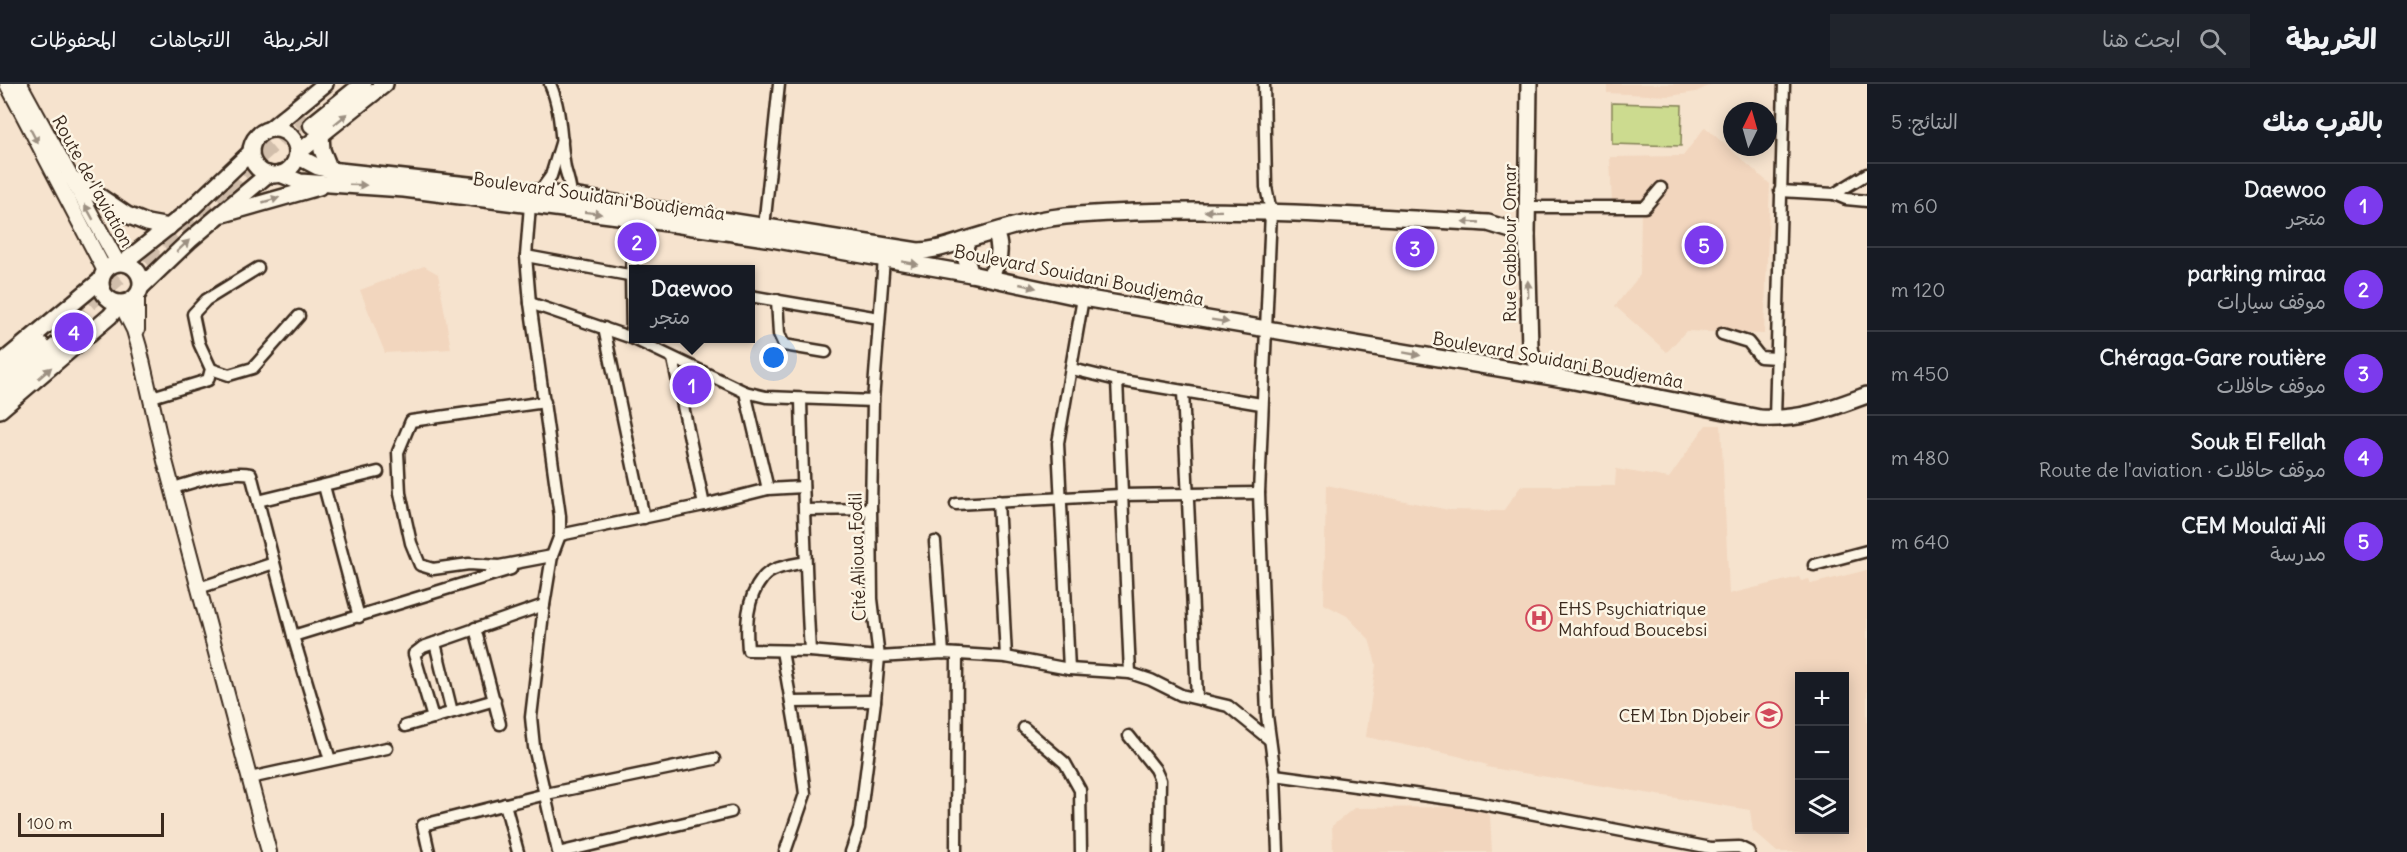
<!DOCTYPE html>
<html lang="ar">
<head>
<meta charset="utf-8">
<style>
  body { margin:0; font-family:Delius,"Playpen Sans Arabic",sans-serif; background:#20242c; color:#f1f3f6; direction:rtl }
  .controls { position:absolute; right:18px; bottom:18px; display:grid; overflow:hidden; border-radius:0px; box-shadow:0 3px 15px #0003 }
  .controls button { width:54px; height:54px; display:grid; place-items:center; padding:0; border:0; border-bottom:2px solid #363941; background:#171b24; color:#f1f3f6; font:30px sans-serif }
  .compass { position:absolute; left:1723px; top:18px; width:54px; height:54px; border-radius:50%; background:#171b24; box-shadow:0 3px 15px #0003; rotate:5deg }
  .scale { position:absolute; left:18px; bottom:15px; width:146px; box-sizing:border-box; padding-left:6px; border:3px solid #3b2a1e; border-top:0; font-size:16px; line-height:21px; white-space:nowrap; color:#3b2a1e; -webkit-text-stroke:4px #fcf5e5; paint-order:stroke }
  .you { position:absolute; left:774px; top:274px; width:21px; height:21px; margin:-15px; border:4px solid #fff; border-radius:50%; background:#1a73e8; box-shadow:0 0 0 9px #1a73e833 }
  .badge { display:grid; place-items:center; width:39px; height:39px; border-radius:50%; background:#7c3aed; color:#fff; font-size:20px; font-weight:700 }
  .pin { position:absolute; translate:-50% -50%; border:3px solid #fff; box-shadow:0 2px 6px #0006 }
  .popup { position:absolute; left:629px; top:181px; width:126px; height:78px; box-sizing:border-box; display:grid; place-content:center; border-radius:0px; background:#171b24; filter:drop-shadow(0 2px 4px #0005); font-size:20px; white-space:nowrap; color:#9ea1a6 }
  .popup b { font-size:22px; color:#f1f3f6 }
  .popup::after { content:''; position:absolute; left:50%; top:100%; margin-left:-12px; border:12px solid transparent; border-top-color:#171b24 }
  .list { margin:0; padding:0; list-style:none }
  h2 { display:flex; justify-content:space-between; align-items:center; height:78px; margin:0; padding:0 24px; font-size:26px }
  h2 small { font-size:20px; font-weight:400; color:#9ea1a6 }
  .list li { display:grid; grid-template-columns:39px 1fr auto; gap:18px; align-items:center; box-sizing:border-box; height:84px; padding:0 24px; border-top:2px solid #363941 }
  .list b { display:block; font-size:22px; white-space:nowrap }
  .list p { margin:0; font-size:20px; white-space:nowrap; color:#9ea1a6 }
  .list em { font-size:20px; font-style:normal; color:#9ea1a6 }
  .icon { flex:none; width:33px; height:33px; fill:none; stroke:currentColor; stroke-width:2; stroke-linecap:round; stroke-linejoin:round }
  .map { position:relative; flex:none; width:1867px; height:768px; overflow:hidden; direction:ltr }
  header { display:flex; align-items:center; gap:36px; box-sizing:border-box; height:84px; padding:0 30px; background:#171b24; border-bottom:2px solid #363941 }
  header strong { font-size:28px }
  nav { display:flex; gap:33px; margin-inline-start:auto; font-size:21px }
  .search { width:420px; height:54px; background:#20242c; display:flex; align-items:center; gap:15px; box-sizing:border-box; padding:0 21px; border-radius:0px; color:#9ea1a6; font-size:22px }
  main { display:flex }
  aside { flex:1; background:#171b24 }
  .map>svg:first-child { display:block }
  .built { fill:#f2d6be; fill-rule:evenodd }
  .green { fill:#ccdb8f; stroke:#848256; stroke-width:1.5 }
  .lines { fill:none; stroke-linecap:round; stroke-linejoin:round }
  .trunk-tunnel { stroke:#d1beab; stroke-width:16; stroke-dasharray:16 8; stroke-linecap:butt }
  .minor-casing { stroke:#3b2a1e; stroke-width:15 }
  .tertiary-casing { stroke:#3b2a1e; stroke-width:18 }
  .secondary-casing { stroke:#3b2a1e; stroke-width:20 }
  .trunk-casing { stroke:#3b2a1e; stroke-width:21 }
  .minor { stroke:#fcf5e5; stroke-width:10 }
  .tertiary { stroke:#fcf5e5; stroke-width:14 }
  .secondary { stroke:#fcf5e5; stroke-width:15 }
  .trunk { stroke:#fcf5e5; stroke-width:16 }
  .oneway { fill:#9c9082 }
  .labels { text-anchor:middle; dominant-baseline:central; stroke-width:5; stroke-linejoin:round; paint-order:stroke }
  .street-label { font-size:18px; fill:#3b2a1e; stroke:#fcf5e5 }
  .poi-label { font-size:18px; fill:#3b2a1e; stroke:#fcf5e5; text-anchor:start }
</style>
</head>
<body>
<header>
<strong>الخريطة</strong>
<div class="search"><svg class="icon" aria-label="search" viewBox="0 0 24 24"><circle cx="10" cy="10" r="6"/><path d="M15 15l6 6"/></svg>ابحث هنا</div>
<nav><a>الخريطة</a><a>الاتجاهات</a><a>المحفوظات</a></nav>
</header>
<main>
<aside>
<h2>بالقرب منك<small>النتائج: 5</small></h2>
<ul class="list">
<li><span class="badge">1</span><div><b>Daewoo</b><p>متجر</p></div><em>60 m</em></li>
<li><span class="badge">2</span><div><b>parking miraa</b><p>موقف سيارات</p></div><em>120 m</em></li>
<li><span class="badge">3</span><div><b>Chéraga-Gare routière</b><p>موقف حافلات</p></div><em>450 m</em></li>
<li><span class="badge">4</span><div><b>Souk El Fellah</b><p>موقف حافلات · Route de l'aviation</p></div><em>480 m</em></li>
<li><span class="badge">5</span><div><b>CEM Moulaï Ali</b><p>مدرسة</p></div><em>640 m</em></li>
</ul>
</aside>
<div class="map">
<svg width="1867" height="768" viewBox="0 0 1867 768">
  <rect width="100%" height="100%" fill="#f6e3ce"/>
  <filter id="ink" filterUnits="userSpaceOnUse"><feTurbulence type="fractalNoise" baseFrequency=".0167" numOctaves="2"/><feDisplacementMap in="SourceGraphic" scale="12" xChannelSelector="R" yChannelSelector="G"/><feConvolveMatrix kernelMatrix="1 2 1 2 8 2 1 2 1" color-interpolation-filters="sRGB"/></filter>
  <g filter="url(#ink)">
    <g class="built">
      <path d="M 1607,0 L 1712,0 L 1696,8 L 1670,12 L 1607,9 Z"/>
      <path d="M 1705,43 L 1770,100 L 1764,250 L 1686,247 L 1667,268 L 1615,222 L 1640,191 L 1641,122 L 1612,121 L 1610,73 L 1683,72 Z"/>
      <path d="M 424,182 L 438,190 L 451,265 L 385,269 L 360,206 Z"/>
      <path d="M 1706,341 L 1721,341 L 1729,510 L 1799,493 L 1801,497 L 1809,495 L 1811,500 L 1867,486 L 1867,768 L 1777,768 L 1753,747 L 1750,726 L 1486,683 L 1487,681 L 1458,672 L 1366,653 L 1376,580 L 1369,555 L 1347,532 L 1324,520 L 1326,401 L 1449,426 L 1503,427 L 1521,402 L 1615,402 L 1616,385 L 1669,394 ZM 1800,592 L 1844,592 L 1844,746 L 1800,746 Z"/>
      <path d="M 1455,723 L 1486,726 L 1490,732 L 1492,768 L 1333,768 L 1332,742 L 1354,724 Z"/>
    </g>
    <path class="green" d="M 1612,19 L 1682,21 L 1681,62 L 1612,60 Z"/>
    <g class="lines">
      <g class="trunk-tunnel">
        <path d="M 223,104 L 306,32"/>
        <path d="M 149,182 L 243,100"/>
        <path d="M 71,235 L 155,162"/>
      </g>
      <g class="minor-casing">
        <g id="minor">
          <path d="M 550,0 C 562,27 560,56 565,84 C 568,96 572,104 571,117"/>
          <path d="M 1264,0 L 1266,103 L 1271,128 L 1259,409 L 1267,632 L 1275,691 L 1278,768"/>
          <path d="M 1780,107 L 1834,110 L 1867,90"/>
          <path d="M 1834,110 L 1846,115 L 1867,117"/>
          <path d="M 1528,123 L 1645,123 L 1661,104"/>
          <path d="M 764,143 L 779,0"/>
          <path d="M 526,172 L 634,192"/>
          <path d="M 750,212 L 879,234"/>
          <path d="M 777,216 L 779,250 L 784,261 L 826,268"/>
          <path d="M 530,219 L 632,254 L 745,308 L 766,313 L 873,317"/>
          <path d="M 604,244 L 644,434"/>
          <path d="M 1722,250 L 1748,258 L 1760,273 L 1776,274"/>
          <path d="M 632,254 L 631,191 L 634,134"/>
          <path d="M 673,275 L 704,421"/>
          <path d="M 211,285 L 229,291 L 253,284 L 299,232"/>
          <path d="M 1072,285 L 1117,296 L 1261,320"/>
          <path d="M 1117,296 L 1130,589"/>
          <path d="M 1183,307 L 1197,614"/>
          <path d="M 745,308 L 768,405"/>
          <path d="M 152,313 L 208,296 L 211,285 L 199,259 L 193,230 L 206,216 L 258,184"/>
          <path d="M 801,315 C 803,399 805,483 810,567"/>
          <path d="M 545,318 L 411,337 L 398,368 L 400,409 L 411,459 L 420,481 L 433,485 L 469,480 L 499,482 L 552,472"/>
          <path d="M 1775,335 L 1784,0"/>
          <path d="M 324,402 L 359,533"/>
          <path d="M 173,404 C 195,398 229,385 251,390 L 293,552 L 330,676"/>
          <path d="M 258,417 L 378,388"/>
          <path d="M 998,417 L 1006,573"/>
          <path d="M 956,420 L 1120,411 L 1259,409"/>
          <path d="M 806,426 L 871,425"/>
          <path d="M 560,451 L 704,421 L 768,405 L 803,403"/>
          <path d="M 935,458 L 943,569"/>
          <path d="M 805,478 C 792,481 770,483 762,495 C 746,515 746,542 748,566 L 810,567 L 879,573 L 943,569 L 1006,573 L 1069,585 L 1130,589 L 1151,596 L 1181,611 L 1228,622 L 1270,656"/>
          <path d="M 1814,481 L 1867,467"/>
          <path d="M 199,504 L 274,479"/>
          <path d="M 475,544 L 500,640"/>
          <path d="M 293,552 L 511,485"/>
          <path d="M 435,559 L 452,628"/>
          <path d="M 782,567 L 799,664 L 805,710 L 785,768"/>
          <path d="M 1069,585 L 1058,359 L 1083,214"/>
          <path d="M 791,618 L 875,617"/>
          <path d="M 433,634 L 414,570 L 423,563 L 544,521"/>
          <path d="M 405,642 L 495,616"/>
          <path d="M 1024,644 L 1065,679 L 1080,706 L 1081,768"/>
          <path d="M 1129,652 L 1155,685 L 1160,696 L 1159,768"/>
          <path d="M 1275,691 L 1472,718 L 1711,764 L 1739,763 L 1749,768"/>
          <path d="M 250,694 L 387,664"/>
          <path d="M 505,720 L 518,768"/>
          <path d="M 429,768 L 423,741 L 546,710 L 714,675"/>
          <path d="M 558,768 L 534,663 L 531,633 L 544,521 L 552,472 L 560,451 L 560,432 L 530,219 L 526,172 L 530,121 L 551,92 L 562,56"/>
          <path d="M 562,768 L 731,728"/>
          <path d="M 851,768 L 859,744 L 875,617 L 879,573 L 872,515 L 871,425 L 873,317 L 884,175"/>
          <path d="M 956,768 L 957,570"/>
        </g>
      </g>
      <g class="tertiary-casing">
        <g id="tertiary">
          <path d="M 7,0 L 105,187"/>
          <path d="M 20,0 L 118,179"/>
          <path d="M 121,220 L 134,246 L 139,263 L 165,377 L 269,768"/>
          <path d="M 137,246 L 137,212"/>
        </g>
      </g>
      <g class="secondary-casing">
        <g id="secondary">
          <path d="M 1529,0 L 1527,151 L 1530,263 C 1532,278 1542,284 1555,290"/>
          <circle cx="274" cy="68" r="23"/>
          <path d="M 270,45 L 325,0"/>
          <path d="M 321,51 L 322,66 L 330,86"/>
          <path d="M 298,69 L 385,0"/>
          <path d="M 297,72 L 318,83 L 330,86 L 571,112 L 918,167 C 935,167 950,161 966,156 C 1002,145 1040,133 1078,131 C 1214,121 1352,132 1488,139 L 1527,151"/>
          <path d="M 280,90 L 300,98 L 404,105 L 634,134 L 766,154 L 971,190 L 1083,214 L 1569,296 L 1760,334 C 1802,336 1829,325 1867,311"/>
          <path d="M 69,92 L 127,131 L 147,139 L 169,143"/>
          <path d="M 224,130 L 319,103"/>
          <path d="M 966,156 L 965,173 L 971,190"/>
          <circle cx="121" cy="199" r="20"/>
          <path d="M 123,179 L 191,125 L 251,68"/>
          <path d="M 989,193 C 1000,179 1002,164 995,148"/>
          <path d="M 141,203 L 190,156 L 268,90"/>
          <path d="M 0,280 L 101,196"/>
          <path d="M 0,326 L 110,232 L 120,220"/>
        </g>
      </g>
      <g class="trunk-casing">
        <g id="trunk">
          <path d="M 312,41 L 363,0"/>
          <path d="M 0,295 L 41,261"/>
          <path d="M 0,311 L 78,243"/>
        </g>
      </g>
      <use href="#minor" class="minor"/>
      <use href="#tertiary" class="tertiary"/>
      <use href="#secondary" class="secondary"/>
      <use href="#trunk" class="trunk"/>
    </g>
    <defs><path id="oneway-solid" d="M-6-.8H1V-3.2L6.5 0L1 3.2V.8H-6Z" transform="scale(1.5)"/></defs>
    <g class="oneway">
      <use href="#oneway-solid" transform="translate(341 35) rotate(-39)"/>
      <use href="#oneway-solid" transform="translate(34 52) rotate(62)"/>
      <use href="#oneway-solid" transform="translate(358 101) rotate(2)"/>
      <use href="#oneway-solid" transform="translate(271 116) rotate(-16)"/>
      <use href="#oneway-solid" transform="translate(1213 127) rotate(179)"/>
      <use href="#oneway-solid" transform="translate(89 128) rotate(-119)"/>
      <use href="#oneway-solid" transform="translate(593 129) rotate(7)"/>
      <use href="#oneway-solid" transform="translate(1471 138) rotate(-177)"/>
      <use href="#oneway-solid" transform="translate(183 162) rotate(-43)"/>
      <use href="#oneway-solid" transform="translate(910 179) rotate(10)"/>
      <use href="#oneway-solid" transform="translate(1028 202) rotate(13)"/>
      <use href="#oneway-solid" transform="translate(1528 205) rotate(-91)"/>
      <use href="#oneway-solid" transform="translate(1220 237) rotate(9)"/>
      <use href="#oneway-solid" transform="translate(1412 270) rotate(10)"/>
      <use href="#oneway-solid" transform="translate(45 289) rotate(-41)"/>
    </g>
  </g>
  <defs>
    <g id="hospital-ring" transform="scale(1.35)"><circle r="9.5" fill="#fcf5e5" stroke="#d1495b" stroke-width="1.5"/><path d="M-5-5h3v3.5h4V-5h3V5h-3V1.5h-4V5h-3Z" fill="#d1495b"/></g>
    <g id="school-ring" transform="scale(1.35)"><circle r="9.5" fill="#fcf5e5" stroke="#d1495b" stroke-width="1.5"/><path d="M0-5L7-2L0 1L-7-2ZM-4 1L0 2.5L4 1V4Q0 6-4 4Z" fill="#d1495b"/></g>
  </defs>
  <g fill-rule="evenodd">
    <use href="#hospital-ring" x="1539" y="534"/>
    <use href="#school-ring" x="1769" y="631"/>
  </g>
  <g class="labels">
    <g class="street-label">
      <text transform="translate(93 97) rotate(61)">Route de l'aviation</text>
      <text transform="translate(599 112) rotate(8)">Boulevard Souidani Boudjemâa</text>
      <text transform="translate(1509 159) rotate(-90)">Rue Gabbour Omar</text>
      <text transform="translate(1079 191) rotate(11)">Boulevard Souidani Boudjemâa</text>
      <text transform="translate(1558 276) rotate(10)">Boulevard Souidani Boudjemâa</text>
      <text transform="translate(857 473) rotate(-92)">Cité Alioua Fodil</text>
    </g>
    <g class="poi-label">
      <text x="1558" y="524">EHS Psychiatrique<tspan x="1558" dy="21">Mahfoud Boucebsi</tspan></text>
      <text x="1750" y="631" text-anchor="end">CEM Ibn Djobeir</text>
    </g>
  </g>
</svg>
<div class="controls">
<button>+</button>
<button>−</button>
<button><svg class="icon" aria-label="layers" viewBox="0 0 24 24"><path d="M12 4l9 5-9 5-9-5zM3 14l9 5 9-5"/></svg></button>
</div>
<svg class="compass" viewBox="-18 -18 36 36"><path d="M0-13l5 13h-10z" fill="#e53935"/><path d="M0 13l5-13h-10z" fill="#9ea1a6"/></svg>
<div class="scale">100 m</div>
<div class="you"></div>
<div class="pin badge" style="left:692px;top:301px">1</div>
<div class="popup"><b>Daewoo</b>متجر</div>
<div class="pin badge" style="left:637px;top:158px">2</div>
<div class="pin badge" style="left:1415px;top:164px">3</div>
<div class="pin badge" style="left:74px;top:248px">4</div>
<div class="pin badge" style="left:1704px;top:161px">5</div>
</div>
</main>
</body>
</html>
